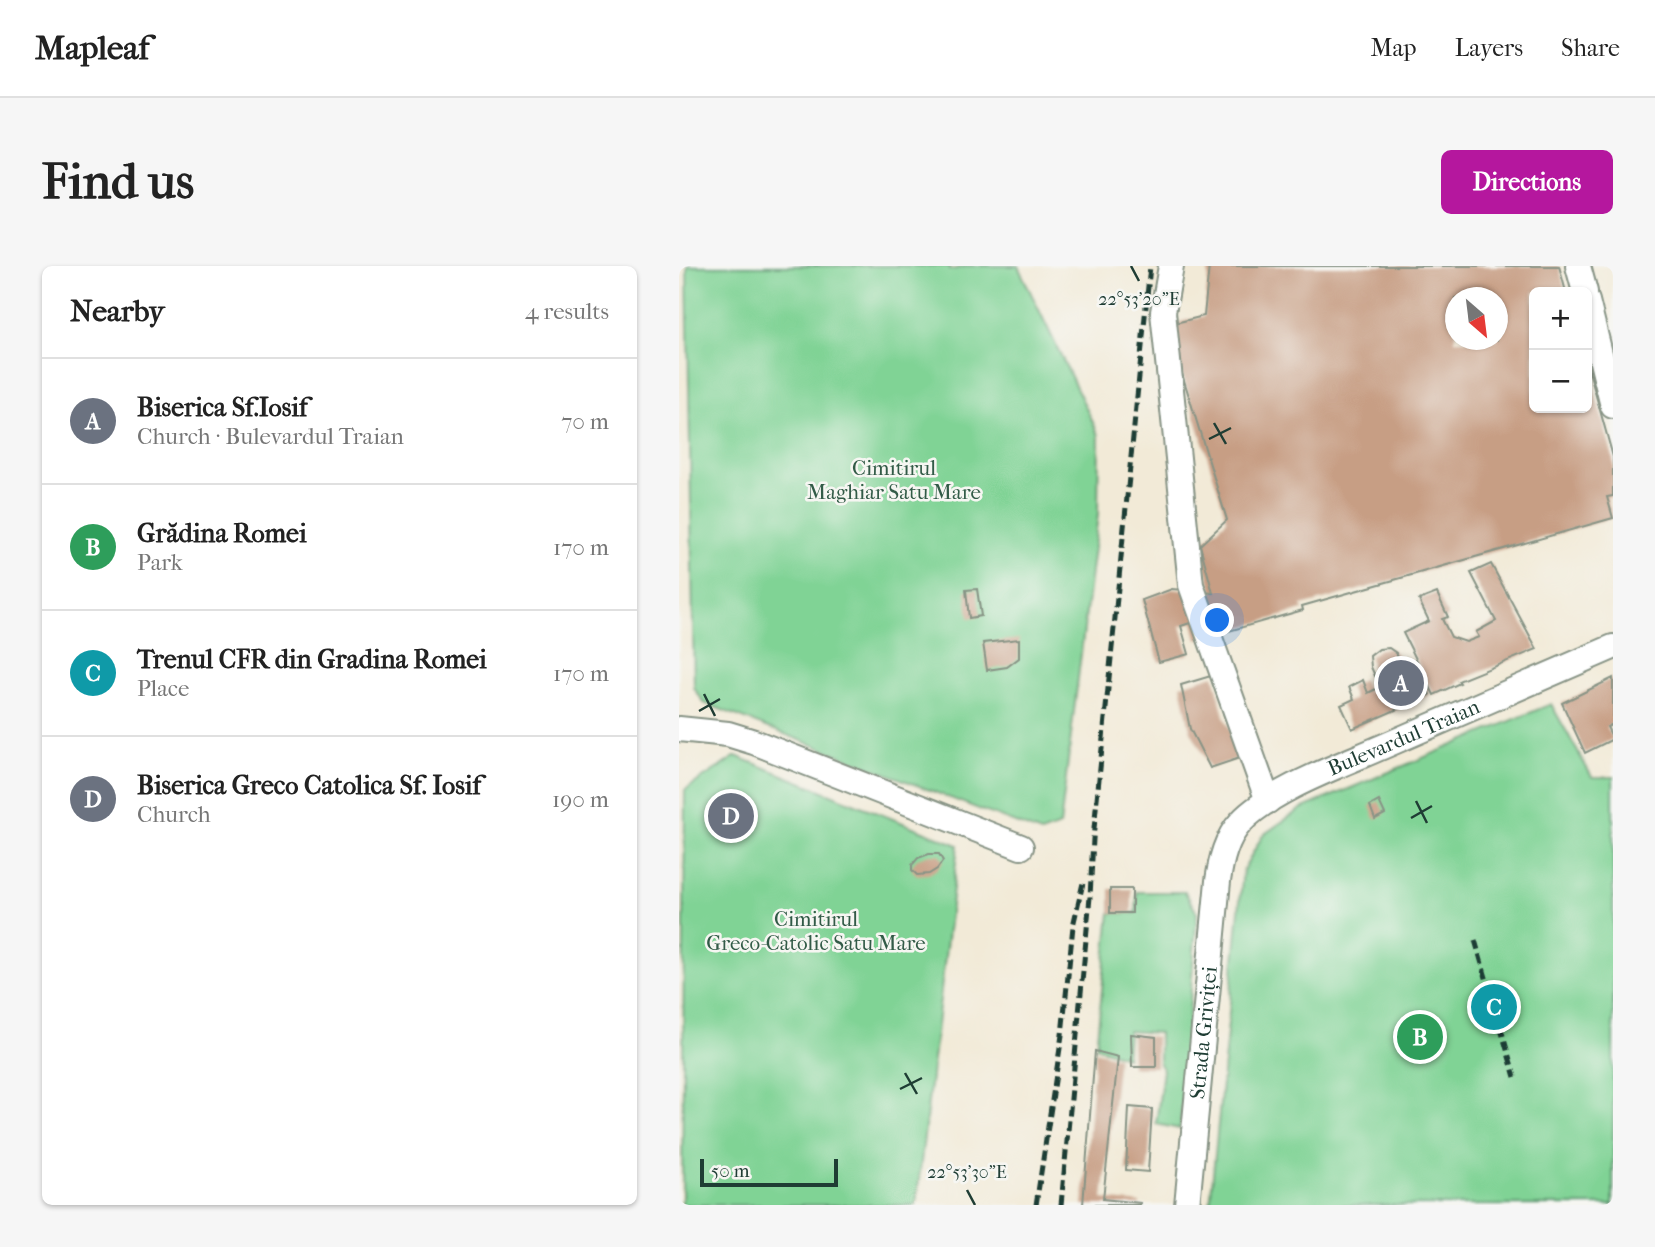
<!DOCTYPE html>
<html lang="en">
<head>
<meta charset="utf-8">
<style>
  body { margin:0; font-family:"IM FELL French Canon",serif; background:#f6f6f6; color:#222 }
  .controls { position:absolute; right:21px; top:21px; display:grid; overflow:hidden; border-radius:10px; box-shadow:0 2px 5px #0004 }
  .controls button { width:63px; height:63px; display:grid; place-items:center; padding:0; border:0; border-bottom:2px solid #e0e0e0; background:#fff; color:#222; font:35px sans-serif }
  .compass { position:absolute; left:766px; top:21px; width:63px; height:63px; border-radius:50%; background:#fff; box-shadow:0 2px 5px #0004; rotate:152deg }
  .scale { position:absolute; left:21px; bottom:18px; width:138px; box-sizing:border-box; padding-left:7px; border:4px solid #1f3d34; border-top:0; font-size:19px; line-height:24px; white-space:nowrap; color:#1f3d34; -webkit-text-stroke:5px #f6f6f2; paint-order:stroke }
  .you { position:absolute; left:539px; top:355px; width:24px; height:24px; margin:-18px; border:5px solid #fff; border-radius:50%; background:#1a73e8; box-shadow:0 0 0 10px #1a73e833 }
  .badge { display:grid; place-items:center; width:46px; height:46px; border-radius:50%; background:#b5179e; color:#fff; font-size:23px; font-weight:700 }
  .pin { position:absolute; translate:-50% -50%; border:4px solid #fff; box-shadow:0 2px 7px #0006 }
  .list { margin:0; padding:0; list-style:none }
  h2 { display:flex; justify-content:space-between; align-items:center; height:91px; margin:0; padding:0 28px; font-size:30px }
  h2 small { font-size:23px; font-weight:400; color:#767676 }
  .list li { display:grid; grid-template-columns:46px 1fr auto; gap:21px; align-items:center; box-sizing:border-box; height:126px; padding:0 28px; border-top:2px solid #e0e0e0 }
  .list b { display:block; font-size:26px; white-space:nowrap }
  .list p { margin:0; font-size:23px; white-space:nowrap; color:#767676 }
  .list em { font-size:23px; font-style:normal; color:#767676 }
  .map { position:relative; flex:none; width:934px; height:939px; overflow:hidden; border-radius:10px }
  header { display:flex; align-items:center; gap:42px; box-sizing:border-box; height:98px; padding:0 35px; background:#fff; border-bottom:2px solid #e0e0e0 }
  header strong { font-size:33px }
  nav { display:flex; gap:38px; margin-inline-start:auto; font-size:24px }
  .intro { display:flex; align-items:center; justify-content:space-between; box-sizing:border-box; height:168px; padding:0 42px }
  h1 { margin:0; font-size:49px }
  .button { padding:18px 32px; border-radius:10px; background:#b5179e; color:#fff; font-size:24px; font-weight:700 }
  main { display:flex; gap:42px; padding:0 42px }
  aside { flex:1; background:#fff; border-radius:10px; box-shadow:0 2px 5px #0004 }
  .map>svg:first-child { display:block }
  .green { fill:#80d395; stroke:#508864; stroke-width:2 }
  .building { fill:#c79e84; fill-rule:evenodd }
  .lines { fill:none; stroke-linecap:round; stroke-linejoin:round }
  .minor-casing { stroke:#889486; stroke-width:28 }
  .minor { stroke:#fff; stroke-width:24 }
  .rail { stroke:#1f3d34; stroke-width:5; stroke-dasharray:10 5; stroke-linecap:butt }
  .ticks { fill:none; stroke:#1f3d34; stroke-width:2.5 }
  .labels { text-anchor:middle; dominant-baseline:central; stroke-width:5; stroke-linejoin:round; paint-order:stroke }
  .park-label { font-size:21px; fill:#325b47; stroke:#f6f6f2 }
  .street-label { font-size:21px; fill:#1f3d34; stroke:#f6f6f2 }
  .ticks-label { font-size:18px; text-anchor:middle; fill:#1f3d34; stroke:#f6f6f2; stroke-width:5; stroke-linejoin:round; paint-order:stroke }
</style>
</head>
<body>
<header>
<strong>Mapleaf</strong>
<nav><a>Map</a><a>Layers</a><a>Share</a></nav>
</header>
<div class="intro"><h1>Find us</h1><a class="button">Directions</a></div>
<main>
<aside>
<h2>Nearby<small>4 results</small></h2>
<ul class="list">
<li><span class="badge" style="background:#6b7280">A</span><div><b>Biserica Sf.Iosif</b><p>Church · Bulevardul Traian</p></div><em>70 m</em></li>
<li><span class="badge" style="background:#2e9e5b">B</span><div><b>Grădina Romei</b><p>Park</p></div><em>170 m</em></li>
<li><span class="badge" style="background:#0f9aa8">C</span><div><b>Trenul CFR din Gradina Romei</b><p>Place</p></div><em>170 m</em></li>
<li><span class="badge" style="background:#6b7280">D</span><div><b>Biserica Greco Catolica Sf. Iosif</b><p>Church</p></div><em>190 m</em></li>
</ul>
</aside>
<div class="map">
<svg width="934" height="939" viewBox="0 0 934 939">
  <rect width="100%" height="100%" fill="#f6f6f2"/>
  <filter id="ink" filterUnits="userSpaceOnUse"><feTurbulence type="fractalNoise" baseFrequency=".0143" numOctaves="2"/><feDisplacementMap in="SourceGraphic" scale="14" xChannelSelector="R" yChannelSelector="G"/><feConvolveMatrix kernelMatrix="1 2 1 2 8 2 1 2 1" color-interpolation-filters="sRGB"/></filter>
  <filter id="wash" filterUnits="userSpaceOnUse"><feTurbulence type="fractalNoise" baseFrequency=".00686" numOctaves="4" result="noise"/><feDisplacementMap in="SourceGraphic" scale="28" xChannelSelector="R" yChannelSelector="G"/><feGaussianBlur stdDeviation="1.57" result="paint"/><feColorMatrix in="noise" values="0 0 0 0 0 0 0 0 0 0 0 0 0 0 0 0 0 1.4 0 .05"/><feComposite in="paint" operator="in"/></filter>
  <g filter="url(#wash)">
    <rect width="100%" height="100%" fill="#f2ead7"/>
    <g class="green">
      <path d="M 8,0 L 270,0 L 271,4 L 290,0 L 339,0 L 420,169 L 419,248 L 381,560 L 362,567 L 25,437 L 15,422 Z"/>
      <path d="M 872,438 L 913,511 L 934,511 L 934,939 L 531,939 L 564,604 L 584,569 L 622,543 Z"/>
      <path d="M 57,490 L 279,579 L 237,939 L 3,939 L 6,524 Z"/>
      <path d="M 458,626 L 506,626 L 518,647 L 501,863 L 477,858 L 484,804 L 480,798 L 480,767 L 449,765 L 447,791 L 417,781 L 431,647 L 457,647 Z"/>
    </g>
    <g id="blocks">
      <g class="building">
        <path d="M 530,0 L 880,0 L 887,26 L 855,26 L 855,142 L 908,142 L 909,101 L 934,191 L 934,230 L 928,231 L 934,252 L 623,340 L 624,344 L 518,374 L 514,356 L 502,360 L 510,388 L 480,396 L 463,334 L 493,323 L 534,327 L 521,279 L 548,254 L 488,59 L 525,50 ZM 776,32 L 818,32 L 818,74 L 776,74 Z"/>
        <path d="M 812,298 L 858,383 L 779,415 L 781,417 L 755,429 L 724,367 L 750,355 L 740,334 L 758,327 L 769,351 L 763,353 L 772,371 L 787,376 L 800,371 L 797,366 L 817,355 L 792,307 Z"/>
        <path d="M 298,323 L 302,350 L 290,352 L 287,324 Z"/>
        <path d="M 340,373 L 340,392 L 328,401 L 308,404 L 304,377 Z"/>
        <path d="M 710,382 L 717,387 L 729,413 L 741,408 L 751,429 L 673,463 L 662,439 L 675,433 L 670,421 L 684,414 L 689,427 L 701,421 L 692,401 L 691,390 L 700,383 Z"/>
        <path d="M 535,409 L 545,450 L 564,491 L 531,502 L 511,463 L 502,419 Z"/>
        <path d="M 934,412 L 934,458 L 928,461 L 934,473 L 906,487 L 883,437 Z"/>
        <path d="M 55,533 L 68,554 L 64,557 L 68,564 L 55,572 L 51,565 L 48,567 L 35,546 Z"/>
        <path d="M 700,535 L 706,548 L 696,553 L 691,540 Z"/>
        <path d="M 250,588 L 260,588 L 264,595 L 258,603 L 250,608 L 238,609 L 233,604 L 233,599 L 239,592 Z"/>
        <rect x="431" y="623" width="22" height="24"/>
        <path d="M 452,768 L 477,771 L 477,801 L 453,801 Z"/>
        <path d="M 416,785 L 439,791 L 424,933 L 461,937 L 461,939 L 404,939 Z"/>
        <path d="M 450,841 L 473,843 L 469,906 L 447,904 Z"/>
      </g>
    </g>
  </g>
  <g filter="url(#ink)">
    <use href="#blocks" fill-opacity="0" stroke="#889486" stroke-width="2"/>
    <g class="lines">
      <g class="minor-casing">
        <g id="minor">
          <path d="M 492,0 L 484,46 L 512,319 L 589,535"/>
          <path d="M 899,0 L 906,26"/>
          <path d="M 908,35 L 934,140"/>
          <path d="M 0,463 L 49,468 L 75,476 L 342,581"/>
          <path id="s1" d="M 508,939 L 539,615 C 542,594 547,572 562,556 C 592,524 662,499 703,481 C 780,448 857,414 934,381"/>
        </g>
      </g>
      <use href="#minor" class="minor"/>
      <g class="rail">
        <path d="M 796,674 L 836,811"/>
        <path d="M 357,939 L 383,769 L 394,660 L 404,617"/>
        <path d="M 382,939 L 411,631 L 414,573 L 471,0"/>
      </g>
    </g>
  </g>
  <path class="ticks" d="M 452,0 L 460,15M 535,157 L 547,178M 530,173 L 552,162M 25,428 L 36,450M 20,445 L 41,433M 737,535 L 748,557M 732,552 L 753,540M 226,807 L 238,828M 221,823 L 243,812M 288,924 L 296,939"/>
  <g class="labels">
    <g class="park-label">
      <text x="215" y="202">Cimitirul<tspan x="215" dy="24">Maghiar Satu Mare</tspan></text>
      <text x="137" y="653">Cimitirul<tspan x="137" dy="24">Greco-Catolic Satu Mare</tspan></text>
    </g>
    <g class="street-label">
      <text stroke="none"><textPath href="#s1" startOffset="574">Bulevardul Traian</textPath></text>
      <text stroke="none"><textPath href="#s1" startOffset="173">Strada Griviței</textPath></text>
    </g>
  </g>
  <g class="ticks-label">
    <text x="460" y="39">22°53'20"E</text>
    <text x="288" y="912">22°53'30"E</text>
  </g>
</svg>
<div class="controls">
<button>+</button>
<button>−</button>
</div>
<svg class="compass" viewBox="-18 -18 36 36"><path d="M0-13l5 13h-10z" fill="#e53935"/><path d="M0 13l5-13h-10z" fill="#767676"/></svg>
<div class="scale">50 m</div>
<div class="you"></div>
<div class="pin badge" style="left:722px;top:417px;background:#6b7280">A</div>
<div class="pin badge" style="left:741px;top:771px;background:#2e9e5b">B</div>
<div class="pin badge" style="left:815px;top:741px;background:#0f9aa8">C</div>
<div class="pin badge" style="left:52px;top:550px;background:#6b7280">D</div>
</div>
</main>
</body>
</html>
